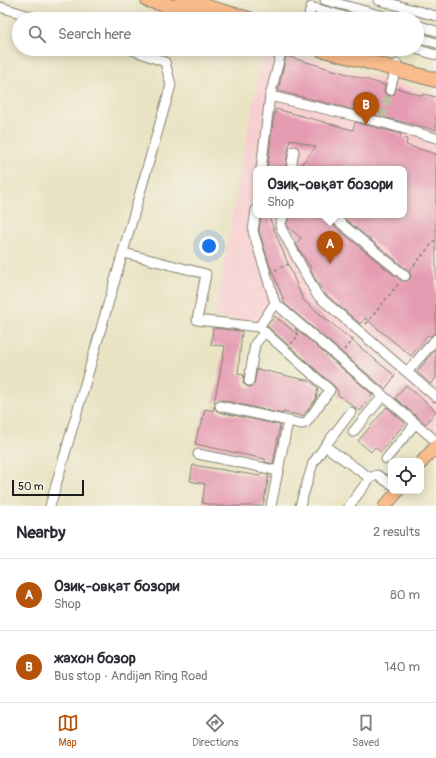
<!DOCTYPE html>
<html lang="en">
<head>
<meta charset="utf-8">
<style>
  body { margin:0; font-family:Pangolin,sans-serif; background:#f2f2f3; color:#2b2b33 }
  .controls { position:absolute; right:12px; bottom:12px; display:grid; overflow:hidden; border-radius:8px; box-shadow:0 2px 10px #0003 }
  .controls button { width:36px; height:36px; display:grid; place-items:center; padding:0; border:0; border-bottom:1px solid #e1e1e2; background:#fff; color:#2b2b33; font:20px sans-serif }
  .scale { position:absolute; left:12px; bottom:10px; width:72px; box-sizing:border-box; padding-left:4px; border:2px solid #1c1c1c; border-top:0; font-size:11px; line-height:14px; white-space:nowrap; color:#1c1c1c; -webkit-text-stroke:3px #f7f3e8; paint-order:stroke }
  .you { position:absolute; left:209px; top:246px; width:14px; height:14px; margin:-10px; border:3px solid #fff; border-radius:50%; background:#1a73e8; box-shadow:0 0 0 6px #1a73e833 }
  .badge { display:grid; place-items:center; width:26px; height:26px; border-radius:50%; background:#b45309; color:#fff; font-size:13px; font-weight:700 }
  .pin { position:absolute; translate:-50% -33px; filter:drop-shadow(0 1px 2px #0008) }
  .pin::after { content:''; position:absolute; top:21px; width:14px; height:12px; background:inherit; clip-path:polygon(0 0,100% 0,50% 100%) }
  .popup { position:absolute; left:253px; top:166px; width:154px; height:52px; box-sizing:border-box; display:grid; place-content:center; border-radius:8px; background:#fff; filter:drop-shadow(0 1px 3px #0005); font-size:13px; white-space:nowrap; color:#7c7c81 }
  .popup b { font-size:15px; color:#2b2b33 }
  .popup::after { content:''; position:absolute; left:50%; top:100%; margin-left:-8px; border:8px solid transparent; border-top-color:#fff }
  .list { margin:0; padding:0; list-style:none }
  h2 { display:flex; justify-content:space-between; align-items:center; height:52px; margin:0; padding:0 16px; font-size:17px }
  h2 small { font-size:13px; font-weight:400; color:#7c7c81 }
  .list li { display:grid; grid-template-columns:26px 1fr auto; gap:12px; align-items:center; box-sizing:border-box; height:72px; padding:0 16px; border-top:1px solid #e1e1e2 }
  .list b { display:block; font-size:15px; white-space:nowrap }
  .list p { margin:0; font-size:13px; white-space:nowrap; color:#7c7c81 }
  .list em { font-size:13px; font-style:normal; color:#7c7c81 }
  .icon { flex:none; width:22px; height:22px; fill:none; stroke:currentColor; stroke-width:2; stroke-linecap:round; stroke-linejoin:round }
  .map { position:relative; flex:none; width:436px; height:506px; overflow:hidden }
  .search { position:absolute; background:#fff; box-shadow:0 2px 10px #0003; left:12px; right:12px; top:12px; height:44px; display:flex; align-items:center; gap:10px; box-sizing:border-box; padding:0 14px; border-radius:22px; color:#7c7c81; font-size:15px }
  .sheet { height:196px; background:#fff }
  nav { display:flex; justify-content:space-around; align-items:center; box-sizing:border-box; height:56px; border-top:1px solid #e1e1e2; background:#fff; font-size:11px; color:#7c7c81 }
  nav a { display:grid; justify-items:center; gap:2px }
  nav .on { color:#b45309 }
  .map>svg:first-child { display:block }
  .built { fill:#f7cfd1; fill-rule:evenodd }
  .building { fill:#e59cb3 }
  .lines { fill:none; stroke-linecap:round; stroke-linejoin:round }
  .minor-tunnel { stroke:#c0bba2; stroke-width:9; stroke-dasharray:9 4.5; stroke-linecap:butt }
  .minor-casing { stroke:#828070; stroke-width:11 }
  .major-casing { stroke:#828070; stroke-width:14 }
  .highway-casing { stroke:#828070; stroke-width:16 }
  .path { stroke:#828070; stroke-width:1.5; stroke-dasharray:3 3; stroke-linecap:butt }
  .minor { stroke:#fff; stroke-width:9 }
  .major { stroke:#fabc8b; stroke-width:12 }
  .highway { stroke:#fabc8b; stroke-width:14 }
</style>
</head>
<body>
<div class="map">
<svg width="436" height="506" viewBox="0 0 436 506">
  <rect width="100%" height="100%" fill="#f7f3e8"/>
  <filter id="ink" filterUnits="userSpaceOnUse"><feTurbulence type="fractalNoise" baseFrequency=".025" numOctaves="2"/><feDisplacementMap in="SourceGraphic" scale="8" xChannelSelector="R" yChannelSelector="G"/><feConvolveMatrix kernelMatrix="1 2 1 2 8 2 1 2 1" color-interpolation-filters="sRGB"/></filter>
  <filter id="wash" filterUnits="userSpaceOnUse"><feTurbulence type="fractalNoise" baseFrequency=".012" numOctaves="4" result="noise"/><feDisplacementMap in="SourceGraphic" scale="16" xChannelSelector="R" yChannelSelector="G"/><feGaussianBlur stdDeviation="0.9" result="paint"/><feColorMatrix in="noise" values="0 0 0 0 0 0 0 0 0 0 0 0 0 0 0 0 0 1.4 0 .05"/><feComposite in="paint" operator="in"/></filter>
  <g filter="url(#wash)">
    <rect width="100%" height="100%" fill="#e9e3c3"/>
    <path class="built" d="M 263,49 L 278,49 L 436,94 L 436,432 L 432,436 L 272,302 L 258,322 L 215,317 L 230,226 ZM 256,169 L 404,169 L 404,215 L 256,215 Z"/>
    <g id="blocks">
      <g class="building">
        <path d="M 286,56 L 385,85 L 384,92 L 389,96 L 394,94 L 397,88 L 423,96 L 423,94 L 436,97 L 436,130 L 278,91 Z"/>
        <path d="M 276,109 L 353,130 L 355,122 L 401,134 L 400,137 L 407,139 L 406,145 L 436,154 L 436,333 L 430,336 L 428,335 L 411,356 L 365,318 L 360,324 L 323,292 L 324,291 L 320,287 L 310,269 L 311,268 L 296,244 L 301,238 L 286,225 L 290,215 L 325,215 L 327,220 L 401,281 L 407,281 L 411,277 L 409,271 L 340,215 L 404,215 L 404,169 L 297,169 L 316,147 L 290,139 L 285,169 L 267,169 L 273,122 Z"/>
        <path d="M 261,215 L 268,215 L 303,300 L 395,376 L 385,389 L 285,304 L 269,263 L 259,231 Z"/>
        <path d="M 275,316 L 298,335 L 295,328 L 373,395 L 360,411 L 337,394 L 339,392 L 334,386 L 267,326 Z"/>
        <path d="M 213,328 L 242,331 L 238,374 L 244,375 L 243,383 L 246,386 L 251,387 L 254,384 L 257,369 L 310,381 L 318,388 L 316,399 L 303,416 L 283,412 L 283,414 L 221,400 L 218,400 L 214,404 L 225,346 L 211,345 Z"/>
        <path d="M 436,349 L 436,378 L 431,384 L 417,372 Z"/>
        <path d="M 406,385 L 436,411 L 426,424 L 395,398 Z"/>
        <path d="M 214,406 L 216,410 L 219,412 L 280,425 L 273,464 L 265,462 L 265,459 L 195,444 L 199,427 L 201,427 L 205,409 L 213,411 Z"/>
        <path d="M 387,407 L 405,423 L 381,452 L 375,447 L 371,452 L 358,441 Z"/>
        <path d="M 193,465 L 260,476 L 261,474 L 269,475 L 263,506 L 219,506 L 202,503 L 205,484 L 190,481 Z"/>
      </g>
    </g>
  </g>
  <g filter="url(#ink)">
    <use href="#blocks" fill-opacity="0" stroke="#828070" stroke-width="1"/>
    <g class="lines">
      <path class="minor-tunnel" d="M 382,118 L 390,90"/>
      <g class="minor-casing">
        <g id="minor">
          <path d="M 325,0 L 394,19"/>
          <path d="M 378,0 L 436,16"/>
          <path d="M 0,7 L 40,19"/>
          <path d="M 308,19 L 311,7 L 353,19"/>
          <path d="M 417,25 L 436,31"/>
          <path d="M 417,37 L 436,43"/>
          <path d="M 416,49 L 436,55"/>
          <path d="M 390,90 L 397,64"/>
          <path d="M 270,96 L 380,122 L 436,138"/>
          <path d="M 261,169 L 270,96 L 282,49"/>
          <path d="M 291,169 L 294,151"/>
          <path d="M 256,210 L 253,231 L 275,303 L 436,441"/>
          <path d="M 284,215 L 280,225 L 282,230 L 317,295 L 436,397"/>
          <path d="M 331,215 L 405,276"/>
          <path d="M 124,253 L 206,274 L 197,320 L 259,327"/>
          <path d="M 407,372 L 436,339"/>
          <path d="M 249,381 L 255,344 L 265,332"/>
          <path d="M 220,406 L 288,421"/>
          <path d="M 353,432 L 383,396"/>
          <path d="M 325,446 L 351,412"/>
          <path d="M 198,454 L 279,471"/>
          <path d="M 386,459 L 415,424"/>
          <path d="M 50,506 L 171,85 L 165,62 L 130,49"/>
          <path d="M 271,506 L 288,421 L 302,424 L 306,423 L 330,390 L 259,327 L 275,303"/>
          <path d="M 300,506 L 313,463 L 325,446 L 370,478 L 377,475 L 391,484"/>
          <path d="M 349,506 L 370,478"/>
        </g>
      </g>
      <g class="major-casing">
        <g id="major">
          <path d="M 421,463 L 436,446"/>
          <path d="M 385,506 L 398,491"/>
        </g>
      </g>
      <g class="highway-casing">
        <g id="highway">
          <path d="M 148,0 L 194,13"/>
          <path d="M 182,0 L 249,19"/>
          <path d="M 320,49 L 436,80"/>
        </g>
      </g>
      <g class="path">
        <path d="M 275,270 L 289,264"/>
        <path d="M 410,270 L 436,239"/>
        <path d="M 366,324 L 399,283"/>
        <path d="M 291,344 L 299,335"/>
        <path d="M 344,350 L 353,339"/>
      </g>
      <use href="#minor" class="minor"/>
      <use href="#major" class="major"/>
      <use href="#highway" class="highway"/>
    </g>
  </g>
</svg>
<div class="controls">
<button><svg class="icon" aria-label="locate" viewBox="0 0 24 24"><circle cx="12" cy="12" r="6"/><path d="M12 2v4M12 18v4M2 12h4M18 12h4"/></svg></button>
</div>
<div class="scale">50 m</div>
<div class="you"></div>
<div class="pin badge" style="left:330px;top:264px">A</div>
<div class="popup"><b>Озиқ-овқат бозори</b>Shop</div>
<div class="pin badge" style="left:366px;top:125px">B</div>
<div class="search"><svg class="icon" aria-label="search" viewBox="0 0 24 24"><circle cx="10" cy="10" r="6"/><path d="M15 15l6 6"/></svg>Search here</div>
</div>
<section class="sheet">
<h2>Nearby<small>2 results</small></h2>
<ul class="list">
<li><span class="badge">A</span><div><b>Озиқ-овқат бозори</b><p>Shop</p></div><em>80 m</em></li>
<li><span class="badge">B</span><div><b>жахон бозор</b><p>Bus stop · Andijan Ring Road</p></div><em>140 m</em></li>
</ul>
</section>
<nav>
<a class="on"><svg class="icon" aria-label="map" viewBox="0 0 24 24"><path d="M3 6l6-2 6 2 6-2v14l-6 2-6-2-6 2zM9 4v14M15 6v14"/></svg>Map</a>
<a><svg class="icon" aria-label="directions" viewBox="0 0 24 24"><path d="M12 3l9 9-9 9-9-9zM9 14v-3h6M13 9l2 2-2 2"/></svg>Directions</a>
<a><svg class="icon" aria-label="saved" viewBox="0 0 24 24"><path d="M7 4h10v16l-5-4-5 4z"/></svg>Saved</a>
</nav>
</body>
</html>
